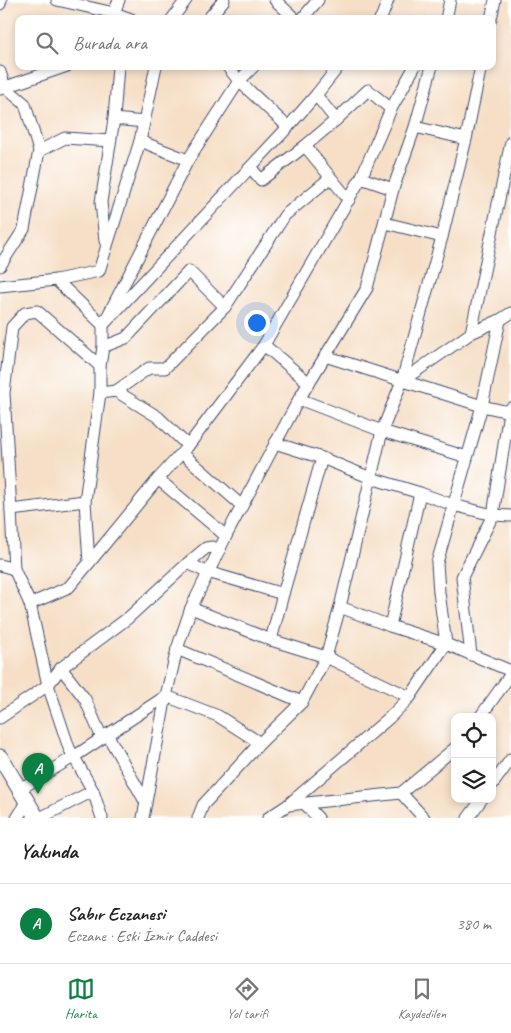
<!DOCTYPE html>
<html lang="tr">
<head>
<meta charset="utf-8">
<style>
  body { margin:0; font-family:Caveat,sans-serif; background:#f6f6f6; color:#222 }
  .controls { position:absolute; right:15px; bottom:15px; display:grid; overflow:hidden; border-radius:10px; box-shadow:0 2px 8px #0003 }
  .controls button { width:45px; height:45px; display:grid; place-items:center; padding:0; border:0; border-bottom:1px solid #e0e0e0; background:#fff; color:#222; font:25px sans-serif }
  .you { position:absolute; left:256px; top:322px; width:18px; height:18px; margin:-12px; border:4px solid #fff; border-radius:50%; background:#1a73e8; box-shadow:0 0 0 8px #1a73e833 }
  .badge { display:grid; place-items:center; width:32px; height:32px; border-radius:50%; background:#0b8043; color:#fff; font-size:16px; font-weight:700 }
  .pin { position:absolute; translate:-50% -41px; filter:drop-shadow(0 1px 2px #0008) }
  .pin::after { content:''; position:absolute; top:26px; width:18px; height:15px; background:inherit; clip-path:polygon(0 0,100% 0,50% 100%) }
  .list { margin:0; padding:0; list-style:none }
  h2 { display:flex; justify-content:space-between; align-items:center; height:65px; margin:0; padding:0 20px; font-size:21px }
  h2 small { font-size:16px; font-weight:400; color:#767676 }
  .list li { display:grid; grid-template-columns:32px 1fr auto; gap:15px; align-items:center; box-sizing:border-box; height:80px; padding:0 20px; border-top:1px solid #e0e0e0 }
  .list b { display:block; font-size:19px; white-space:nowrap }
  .list p { margin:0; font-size:16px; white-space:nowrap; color:#767676 }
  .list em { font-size:16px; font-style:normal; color:#767676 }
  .icon { flex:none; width:28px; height:28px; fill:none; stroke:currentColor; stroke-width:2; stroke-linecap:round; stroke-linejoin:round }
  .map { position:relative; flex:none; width:511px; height:818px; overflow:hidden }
  .search { position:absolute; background:#fff; box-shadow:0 2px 8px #0003; left:15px; right:15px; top:15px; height:55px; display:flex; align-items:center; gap:12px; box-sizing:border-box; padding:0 18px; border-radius:10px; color:#767676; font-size:19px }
  .sheet { height:145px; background:#fff }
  nav { display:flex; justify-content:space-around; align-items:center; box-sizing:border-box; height:70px; border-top:1px solid #e0e0e0; background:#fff; font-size:14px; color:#767676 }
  nav a { display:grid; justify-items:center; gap:2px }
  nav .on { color:#0b8043 }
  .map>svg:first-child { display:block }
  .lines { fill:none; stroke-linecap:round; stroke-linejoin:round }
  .minor-casing { stroke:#3c496e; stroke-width:13 }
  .major-casing { stroke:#3c496e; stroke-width:17 }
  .minor { stroke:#fff; stroke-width:11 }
  .major { stroke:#fff; stroke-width:15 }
</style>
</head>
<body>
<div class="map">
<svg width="511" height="818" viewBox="0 0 511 818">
  <rect width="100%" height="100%" fill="#fff"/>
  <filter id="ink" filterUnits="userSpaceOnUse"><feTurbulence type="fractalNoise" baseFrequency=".02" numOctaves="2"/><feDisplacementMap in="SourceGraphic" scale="10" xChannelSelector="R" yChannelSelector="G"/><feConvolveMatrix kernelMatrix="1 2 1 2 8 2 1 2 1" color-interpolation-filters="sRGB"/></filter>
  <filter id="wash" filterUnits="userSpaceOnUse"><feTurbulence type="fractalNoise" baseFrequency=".0096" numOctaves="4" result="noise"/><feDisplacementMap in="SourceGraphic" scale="20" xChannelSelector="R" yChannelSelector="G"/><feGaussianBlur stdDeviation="1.12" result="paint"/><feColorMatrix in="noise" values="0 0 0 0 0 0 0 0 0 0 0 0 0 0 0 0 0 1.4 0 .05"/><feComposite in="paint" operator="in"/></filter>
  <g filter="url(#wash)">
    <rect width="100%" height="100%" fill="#f6dfc6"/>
  </g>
  <g filter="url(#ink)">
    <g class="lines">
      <g class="minor-casing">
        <g id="minor">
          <path d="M 57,0 L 114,13 L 131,19"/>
          <path d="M 275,0 L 295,19"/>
          <path d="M 0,4 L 1,0"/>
          <path d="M 115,19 L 114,13 L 119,0"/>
          <path d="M 172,19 L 186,0"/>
          <path d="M 208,19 L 224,0"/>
          <path d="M 302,19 L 318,0"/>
          <path d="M 380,19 L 382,16 L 388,0"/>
          <path d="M 446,19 L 450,0"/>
          <path d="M 491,19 L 495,0"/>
          <path d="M 227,66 L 239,81 L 288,127"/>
          <path d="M 0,72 L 5,87 L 25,104 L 39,151 L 24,229 L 0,266"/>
          <path d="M 0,89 L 67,66"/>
          <path d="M 316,95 L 336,120 L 368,90 L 391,109"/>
          <path d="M 114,119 L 144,122"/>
          <path d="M 336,120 L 305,146 L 349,200"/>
          <path d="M 415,127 L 466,139"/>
          <path d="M 140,141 L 188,160"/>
          <path d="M 39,151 L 65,138 L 110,141"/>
          <path d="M 251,168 L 261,180 L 305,146"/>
          <path d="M 361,178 L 393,189"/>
          <path d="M 385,223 L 442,237"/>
          <path d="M 105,241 L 101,202 L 114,119 L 118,66"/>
          <path d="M 56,280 L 103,325 L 288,127 L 316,95 L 339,66"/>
          <path d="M 0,286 L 56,280 L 99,271 L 140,141 L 156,66"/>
          <path d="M 471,333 L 511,142"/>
          <path d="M 264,345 L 309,383"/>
          <path d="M 103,347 L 126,338 L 189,271 L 225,307"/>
          <path d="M 325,356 L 482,406 L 509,412 L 511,408"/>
          <path d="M 402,381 L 471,333 L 500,320 L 511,313"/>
          <path d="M 116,391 L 158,417 L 188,446"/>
          <path d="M 100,393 L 116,391 L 149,368 L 165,368 L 225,307 L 285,215 L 330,178"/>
          <path d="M 299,399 L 382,431 L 467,457"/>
          <path d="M 275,443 L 322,458 L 371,478 L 420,493 L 453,505 L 493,515 L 511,516"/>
          <path d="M 182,453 L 242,506"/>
          <path d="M 158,479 L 226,536"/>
          <path d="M 11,510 L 85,501"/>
          <path d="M 89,563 L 158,479 L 188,446 L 264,345 L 361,178 L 391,109 L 415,66"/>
          <path d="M 188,563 L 204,571 L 283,594"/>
          <path d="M 0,565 L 14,569"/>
          <path d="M 30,604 L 14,569 L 11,510 L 4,393 L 12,327 L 25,313 L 37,311 L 100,366"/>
          <path d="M 340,607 L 390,626 L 446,644 L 511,671"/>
          <path d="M 191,608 L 271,640 L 326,657 L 410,697"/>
          <path d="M 390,626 L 420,493"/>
          <path d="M 271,640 L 283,594 L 322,458"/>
          <path d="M 177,649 L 302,702"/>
          <path d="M 471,655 L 462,577 L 493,515 L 509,412"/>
          <path d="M 61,668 L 85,699 L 102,738"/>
          <path d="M 480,717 L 511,674"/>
          <path d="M 0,718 L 48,685 L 61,668 L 128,618 L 188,563 L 206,548 L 212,547 L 220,549"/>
          <path d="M 107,734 L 146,803"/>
          <path d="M 492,785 L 511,759"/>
          <path d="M 20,789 L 75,756 L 166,696 L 218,716 L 260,743"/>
          <path d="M 401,793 L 424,818"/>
          <path d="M 305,804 L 318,818"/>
          <path d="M 288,805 L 389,718 L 410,697 L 446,644 L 439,592 L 437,563 L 482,406 L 500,320"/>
          <path d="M 17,818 L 28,801"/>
          <path d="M 40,818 L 93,791"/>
          <path d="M 102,818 L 93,791 L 69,748 L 48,685 L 30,604 L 69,587 L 89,563 L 85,501 L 100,393 L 100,366 L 103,347 L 103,325 L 188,160 L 239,81 L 254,66"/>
          <path d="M 143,818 L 166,696 L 177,649 L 191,608 L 226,536 L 299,399 L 367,288 L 393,189 L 415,127 L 432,66"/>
          <path d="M 198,818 L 203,805 L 260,743 L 302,702 L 326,657 L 340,607 L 382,431 L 402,381 L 442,237 L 466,139 L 481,66"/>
          <path d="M 268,818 L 288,805 L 401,793 L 455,748"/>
          <path d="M 468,818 L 482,799"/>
        </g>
      </g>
      <g class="major-casing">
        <path id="major" d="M 0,757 L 37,818"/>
      </g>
      <use href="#minor" class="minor"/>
      <use href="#major" class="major"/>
    </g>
  </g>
</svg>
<div class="controls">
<button><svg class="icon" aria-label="locate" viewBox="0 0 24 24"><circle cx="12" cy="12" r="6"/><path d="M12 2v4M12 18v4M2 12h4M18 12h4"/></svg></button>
<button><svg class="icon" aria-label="layers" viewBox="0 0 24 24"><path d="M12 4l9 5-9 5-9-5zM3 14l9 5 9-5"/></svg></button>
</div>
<div class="you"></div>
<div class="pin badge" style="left:38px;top:794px">A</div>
<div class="search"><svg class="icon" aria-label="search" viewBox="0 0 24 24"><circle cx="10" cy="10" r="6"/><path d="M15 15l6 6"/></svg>Burada ara</div>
</div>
<section class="sheet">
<h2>Yakında<small></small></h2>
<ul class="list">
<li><span class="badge">A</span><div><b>Sabır Eczanesi</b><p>Eczane · Eski İzmir Caddesi</p></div><em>380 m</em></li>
</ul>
</section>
<nav>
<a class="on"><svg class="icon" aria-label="map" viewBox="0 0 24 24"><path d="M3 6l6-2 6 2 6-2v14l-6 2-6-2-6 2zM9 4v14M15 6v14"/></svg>Harita</a>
<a><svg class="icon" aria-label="directions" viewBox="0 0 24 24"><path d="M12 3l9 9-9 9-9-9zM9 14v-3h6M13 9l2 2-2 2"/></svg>Yol tarifi</a>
<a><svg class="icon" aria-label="saved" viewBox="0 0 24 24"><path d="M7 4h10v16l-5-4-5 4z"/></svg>Kaydedilen</a>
</nav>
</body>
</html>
